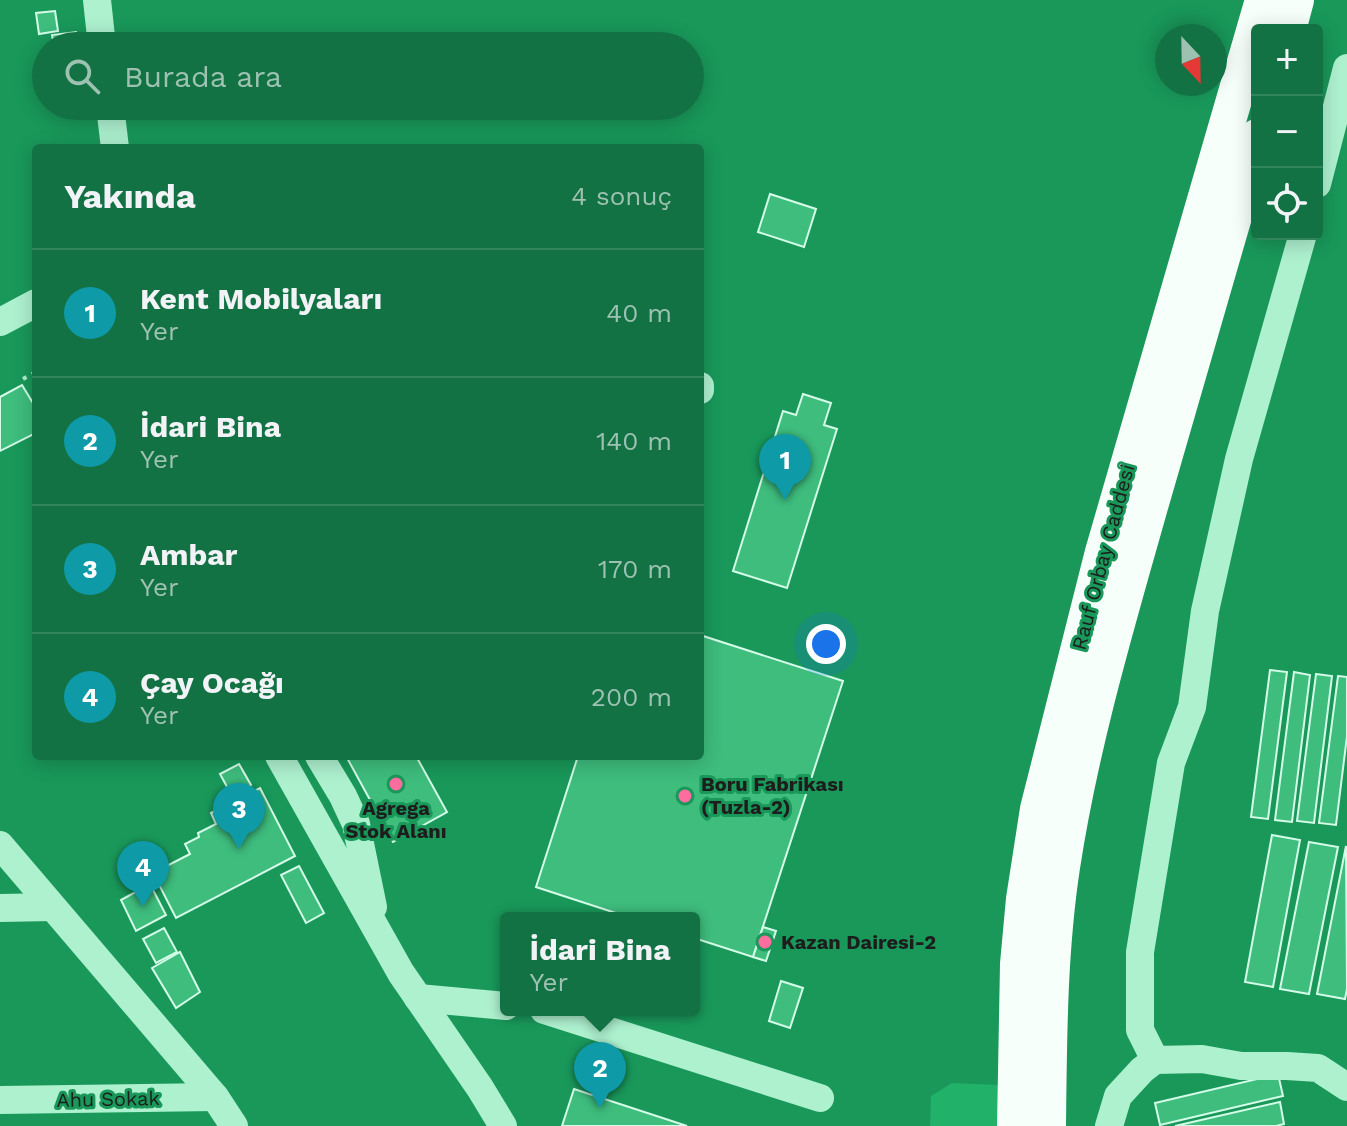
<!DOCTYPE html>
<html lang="tr">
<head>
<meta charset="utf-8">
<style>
  body { margin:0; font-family:"Work Sans",sans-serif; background:#1c774b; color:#f1f3f6 }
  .controls { position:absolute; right:24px; top:24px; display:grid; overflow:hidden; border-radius:8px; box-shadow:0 4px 20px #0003 }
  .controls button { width:72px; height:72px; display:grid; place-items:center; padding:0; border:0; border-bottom:2px solid #32845d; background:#137244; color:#f1f3f6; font:40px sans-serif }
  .compass { position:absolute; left:1155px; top:24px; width:72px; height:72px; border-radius:50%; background:#137244; box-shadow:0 4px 20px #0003; rotate:158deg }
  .you { position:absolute; left:826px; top:644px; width:28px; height:28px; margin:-20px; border:6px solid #fff; border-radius:50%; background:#1a73e8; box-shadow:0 0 0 12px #1a73e833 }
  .badge { display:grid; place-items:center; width:52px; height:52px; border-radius:50%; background:#f7b7ce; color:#fff; font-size:26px; font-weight:700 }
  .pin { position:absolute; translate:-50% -66px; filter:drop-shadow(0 2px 4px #0008) }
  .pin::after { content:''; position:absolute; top:42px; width:28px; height:24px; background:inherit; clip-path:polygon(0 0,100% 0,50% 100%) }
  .popup { position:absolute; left:500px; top:912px; width:200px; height:104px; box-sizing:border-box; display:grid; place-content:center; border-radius:8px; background:#137244; filter:drop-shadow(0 2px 6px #0005); font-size:26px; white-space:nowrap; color:#9dc2b2 }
  .popup b { font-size:30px; color:#f1f3f6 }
  .popup::after { content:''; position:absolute; left:50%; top:100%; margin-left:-16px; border:16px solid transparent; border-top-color:#137244 }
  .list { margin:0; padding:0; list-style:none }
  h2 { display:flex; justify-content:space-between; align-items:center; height:104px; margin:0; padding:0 32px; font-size:34px }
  h2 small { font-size:26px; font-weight:400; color:#9dc2b2 }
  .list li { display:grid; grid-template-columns:52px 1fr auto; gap:24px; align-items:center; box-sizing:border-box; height:128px; padding:0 32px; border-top:2px solid #32845d }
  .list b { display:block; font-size:30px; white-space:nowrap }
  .list p { margin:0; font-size:26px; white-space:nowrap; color:#9dc2b2 }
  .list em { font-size:26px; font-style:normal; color:#9dc2b2 }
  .icon { flex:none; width:44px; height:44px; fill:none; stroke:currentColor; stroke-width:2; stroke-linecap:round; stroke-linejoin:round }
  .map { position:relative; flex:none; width:1347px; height:1126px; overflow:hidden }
  .search { position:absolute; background:#137244; box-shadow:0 4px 20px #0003; left:32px; top:32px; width:672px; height:88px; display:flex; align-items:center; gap:20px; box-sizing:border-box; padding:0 28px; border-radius:44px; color:#9dc2b2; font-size:30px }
  .panel { position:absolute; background:#137244; box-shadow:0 4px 20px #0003; left:32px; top:144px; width:672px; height:616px; border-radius:8px }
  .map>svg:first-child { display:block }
  .green { fill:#22b169 }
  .building { fill:#3ebd7d; stroke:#d4fce8; stroke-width:2 }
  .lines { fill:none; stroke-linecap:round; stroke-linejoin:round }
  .path { stroke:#adf1cf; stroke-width:4; stroke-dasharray:4 6; stroke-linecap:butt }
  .minor { stroke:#adf1cf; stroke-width:28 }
  .major { stroke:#f7fffb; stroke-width:36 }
  .poi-dot { fill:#ff6d9e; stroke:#19985a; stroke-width:3 }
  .labels { text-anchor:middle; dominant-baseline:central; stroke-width:6; stroke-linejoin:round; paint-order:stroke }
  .street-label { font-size:20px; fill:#1d1d1d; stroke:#19985a }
  .poi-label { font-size:20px; font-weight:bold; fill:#1d1d1d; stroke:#19985a; text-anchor:start }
</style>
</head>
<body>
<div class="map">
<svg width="1347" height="1126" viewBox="0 0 1347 1126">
  <rect width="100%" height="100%" fill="#19985a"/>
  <path class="green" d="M 952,1083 L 998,1085 L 999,1126 L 930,1126 L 931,1096 Z"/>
  <g class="building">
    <path d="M 55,11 L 58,31 L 39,34 L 36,13 Z"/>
    <path d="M 76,32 L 78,46 L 54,46 L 52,35 Z"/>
    <path d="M 770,194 L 816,209 L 804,247 L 758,232 Z"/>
    <path d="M 22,385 L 36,408 L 36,433 L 0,451 L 0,397 Z"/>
    <path d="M 803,394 L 831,403 L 824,425 L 837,429 L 787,588 L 733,571 L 783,411 L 796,415 Z"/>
    <path d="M 700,635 L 843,681 L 753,957 L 694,938 L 694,918 L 631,918 L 536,887 L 578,756 L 700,756 Z"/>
    <path d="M 1270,670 L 1287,672 L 1268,819 L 1251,817 Z"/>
    <path d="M 1294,672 L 1310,675 L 1292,822 L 1275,820 Z"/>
    <path d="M 1316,674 L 1332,676 L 1314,823 L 1297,821 Z"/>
    <path d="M 1338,676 L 1347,677 L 1347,736 L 1336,825 L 1319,823 Z"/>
    <path d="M 346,756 L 416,756 L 447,812 L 393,842 Z"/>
    <path d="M 239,764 L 251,785 L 232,796 L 220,774 Z"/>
    <path d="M 260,788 L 295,856 L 176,918 L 153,873 L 190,854 L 185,844 L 199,837 L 198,833 L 216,824 L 211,813 Z"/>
    <path d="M 1272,835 L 1300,840 L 1273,987 L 1245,982 Z"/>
    <path d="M 1309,842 L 1338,847 L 1309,994 L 1280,989 Z"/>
    <path d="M 1346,846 L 1347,989 L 1345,999 L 1317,994 Z"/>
    <path d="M 299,866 L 324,913 L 306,923 L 281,875 Z"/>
    <path d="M 150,884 L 166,915 L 136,931 L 121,900 Z"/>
    <path d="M 763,927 L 776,931 L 766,961 L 753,957 Z"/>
    <path d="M 164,928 L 177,952 L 156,963 L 143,939 Z"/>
    <path d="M 180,952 L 200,992 L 176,1008 L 152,968 Z"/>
    <path d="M 781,981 L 803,988 L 790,1028 L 769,1021 Z"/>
    <path d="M 1278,1074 L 1283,1096 L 1160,1125 L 1155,1103 Z"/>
    <path d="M 574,1089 L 687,1126 L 562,1126 Z"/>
    <path d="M 1280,1102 L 1284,1124 L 1276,1126 L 1175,1126 Z"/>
  </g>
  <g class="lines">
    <path class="path" d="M 23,379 L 36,372"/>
    <g class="minor">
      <path d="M 97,0 L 102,46"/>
      <path d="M 110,106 L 115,148"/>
      <path d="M 1317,184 L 1347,68"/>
      <path d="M 1303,234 L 1239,459 L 1205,611 L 1192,707 L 1171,763 L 1140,952 L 1140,1030 L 1155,1060 L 1202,1059 L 1241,1066 L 1287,1066 L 1318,1068 L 1347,1087"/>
      <path d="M 0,322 L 36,303"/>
      <path d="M 700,386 L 700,390"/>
      <path d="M 279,756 L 401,973 L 480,1088 L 503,1126"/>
      <path d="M 319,756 L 343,796 L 356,824 L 373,907"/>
      <path d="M 0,845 L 215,1097 L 234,1126"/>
      <path d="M 0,908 L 52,907"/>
      <path d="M 418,998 L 506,1006"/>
      <path d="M 544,1010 L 820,1098"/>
      <path d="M 0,1100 L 215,1097"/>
      <path d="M 1109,1126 L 1118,1096 L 1142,1070 L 1155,1060"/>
    </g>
    <g class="major">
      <path d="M 1288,30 L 1296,0"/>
      <path d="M 1015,1126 L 1018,964 L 1024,899 L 1038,809 L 1103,552 L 1263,0"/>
      <path d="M 1048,1126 C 1049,1039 1049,953 1062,867 C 1081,743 1117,623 1151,503 C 1187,381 1222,259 1257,137"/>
    </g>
  </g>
  <g class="poi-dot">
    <circle cx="396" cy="784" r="8"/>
    <circle cx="685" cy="796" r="8"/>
    <circle cx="765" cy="942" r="8"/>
  </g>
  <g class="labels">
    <g class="street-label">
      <text transform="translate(1103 557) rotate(-75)">Rauf Orbay Caddesi</text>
      <text transform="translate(108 1099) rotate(-1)">Ahu Sokak</text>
    </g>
    <g class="poi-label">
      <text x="701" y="784">Boru Fabrikası<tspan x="701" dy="23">(Tuzla-2)</tspan></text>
      <text x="396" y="808" text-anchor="middle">Agrega<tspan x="396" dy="23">Stok Alanı</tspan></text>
      <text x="781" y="942">Kazan Dairesi-2</text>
    </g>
  </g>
</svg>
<div class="controls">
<button>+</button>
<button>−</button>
<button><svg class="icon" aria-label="locate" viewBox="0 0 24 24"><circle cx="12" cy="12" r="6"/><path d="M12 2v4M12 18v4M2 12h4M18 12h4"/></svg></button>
</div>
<svg class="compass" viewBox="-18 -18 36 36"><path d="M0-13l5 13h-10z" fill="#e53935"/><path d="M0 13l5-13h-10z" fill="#9dc2b2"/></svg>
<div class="you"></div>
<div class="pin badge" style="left:785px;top:500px;background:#0f9aa8">1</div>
<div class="pin badge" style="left:600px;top:1108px;background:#0f9aa8">2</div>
<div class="popup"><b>İdari Bina</b>Yer</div>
<div class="pin badge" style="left:239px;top:849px;background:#0f9aa8">3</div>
<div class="pin badge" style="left:143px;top:907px;background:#0f9aa8">4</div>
<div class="search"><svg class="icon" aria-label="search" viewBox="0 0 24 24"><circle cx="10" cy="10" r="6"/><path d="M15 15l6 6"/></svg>Burada ara</div>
<section class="panel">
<h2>Yakında<small>4 sonuç</small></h2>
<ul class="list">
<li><span class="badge" style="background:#0f9aa8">1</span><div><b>Kent Mobilyaları</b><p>Yer</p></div><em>40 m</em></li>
<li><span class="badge" style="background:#0f9aa8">2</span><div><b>İdari Bina</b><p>Yer</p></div><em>140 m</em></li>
<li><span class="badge" style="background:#0f9aa8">3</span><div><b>Ambar</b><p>Yer</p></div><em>170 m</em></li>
<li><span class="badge" style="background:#0f9aa8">4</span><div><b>Çay Ocağı</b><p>Yer</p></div><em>200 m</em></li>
</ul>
</section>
</div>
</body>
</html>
